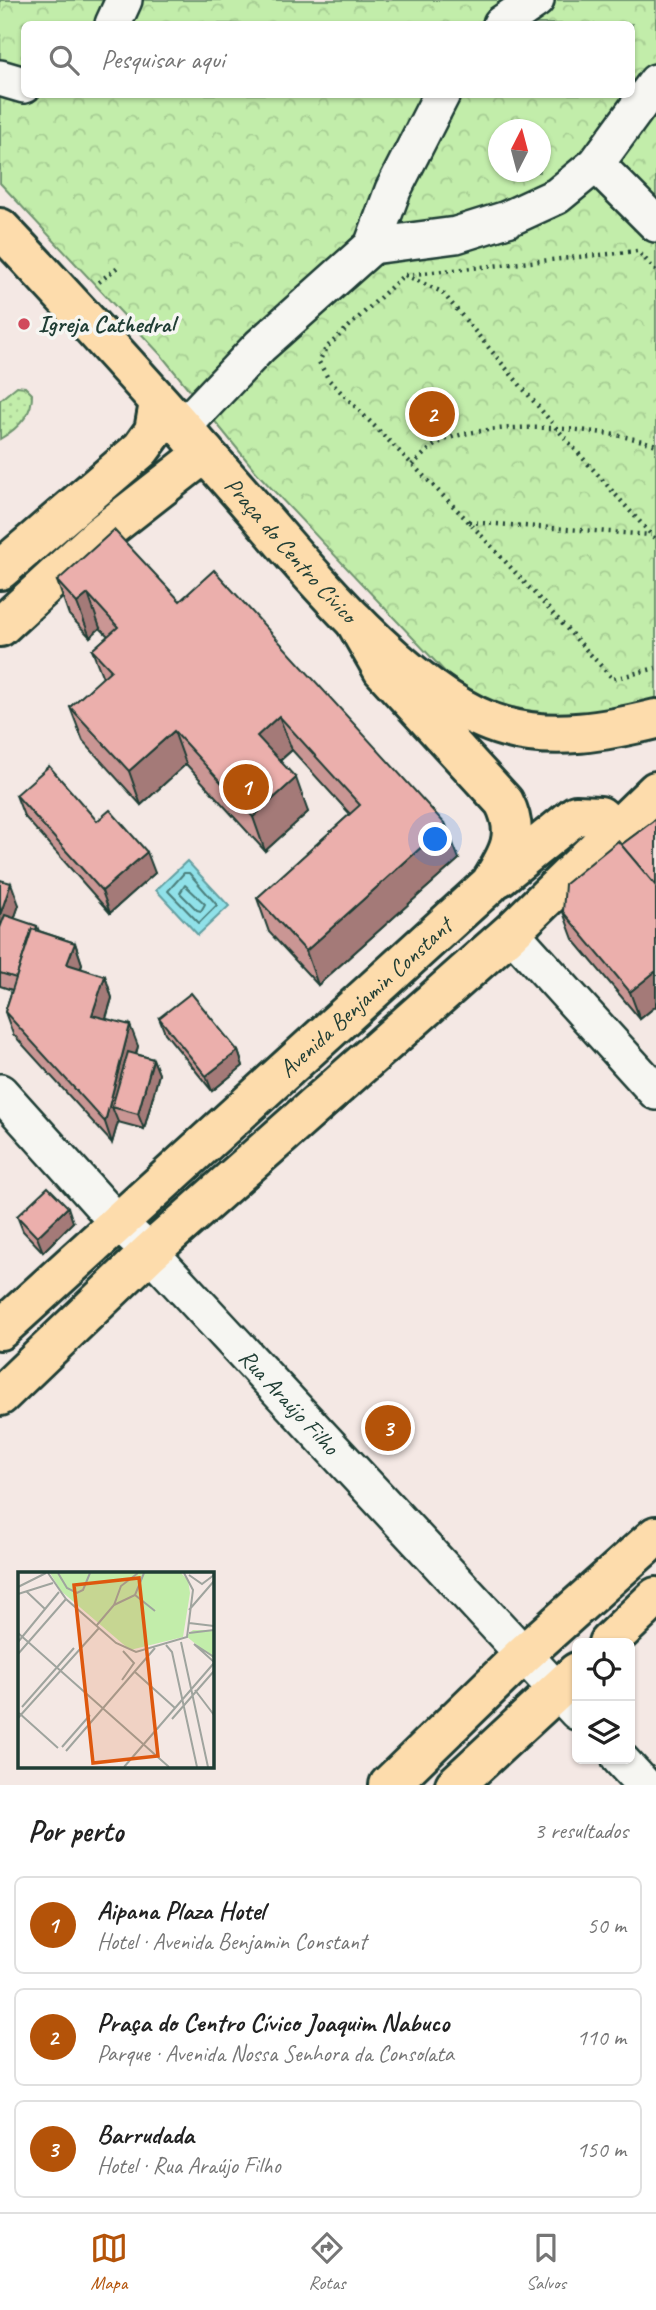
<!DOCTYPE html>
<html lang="pt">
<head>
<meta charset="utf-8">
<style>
  body { margin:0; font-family:Caveat,sans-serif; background:#f6f6f6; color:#222 }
  .controls { position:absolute; right:21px; bottom:21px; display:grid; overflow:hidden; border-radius:10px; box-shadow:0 2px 5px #0004 }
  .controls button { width:63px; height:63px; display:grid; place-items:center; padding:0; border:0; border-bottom:2px solid #e0e0e0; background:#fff; color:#222; font:35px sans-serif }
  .compass { position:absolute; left:488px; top:119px; width:63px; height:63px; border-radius:50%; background:#fff; box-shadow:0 2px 5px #0004; rotate:6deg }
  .you { position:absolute; left:436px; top:840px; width:24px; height:24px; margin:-18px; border:5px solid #fff; border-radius:50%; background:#1a73e8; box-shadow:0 0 0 10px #1a73e833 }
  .badge { display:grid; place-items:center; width:46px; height:46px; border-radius:50%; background:#b45309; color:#fff; font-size:23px; font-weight:700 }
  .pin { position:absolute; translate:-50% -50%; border:4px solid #fff; box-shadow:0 2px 7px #0006 }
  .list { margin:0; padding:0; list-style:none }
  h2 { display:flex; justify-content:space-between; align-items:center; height:91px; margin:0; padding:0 28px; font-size:30px }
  h2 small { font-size:23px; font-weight:400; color:#767676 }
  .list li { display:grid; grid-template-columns:46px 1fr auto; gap:21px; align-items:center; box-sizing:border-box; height:98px; margin:0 14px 14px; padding:0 14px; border:2px solid #e0e0e0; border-radius:10px }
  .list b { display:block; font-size:26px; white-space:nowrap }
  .list p { margin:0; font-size:23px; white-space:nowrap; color:#767676 }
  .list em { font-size:23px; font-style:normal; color:#767676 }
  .icon { flex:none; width:38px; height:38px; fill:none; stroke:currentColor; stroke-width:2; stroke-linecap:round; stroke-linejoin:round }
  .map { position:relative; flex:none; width:656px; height:1785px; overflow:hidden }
  .search { position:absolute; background:#fff; box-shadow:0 2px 5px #0004; left:21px; right:21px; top:21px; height:77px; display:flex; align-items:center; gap:18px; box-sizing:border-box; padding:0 24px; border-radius:10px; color:#767676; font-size:26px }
  .sheet { height:427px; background:#fff }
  nav { display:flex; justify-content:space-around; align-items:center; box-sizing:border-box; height:98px; border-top:2px solid #e0e0e0; background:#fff; font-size:19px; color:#767676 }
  nav a { display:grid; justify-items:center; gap:4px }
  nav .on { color:#b45309 }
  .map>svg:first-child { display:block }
  .grass { fill:url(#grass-dots); stroke:#70956f; stroke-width:2 }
  .forest { fill:url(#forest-crowns); stroke:#70956f; stroke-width:2; fill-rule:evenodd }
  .water { fill:#90e1e9; stroke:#639fa1; stroke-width:2 }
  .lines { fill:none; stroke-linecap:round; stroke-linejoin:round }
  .shore { stroke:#4c7f7c; stroke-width:2 }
  .minor-casing { stroke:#1f3d34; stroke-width:40 }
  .major-casing { stroke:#1f3d34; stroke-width:44 }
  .path { stroke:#1f3d34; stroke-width:4.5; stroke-dasharray:2 5; stroke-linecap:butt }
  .minor { stroke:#f6f6f2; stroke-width:35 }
  .major { stroke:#fddcac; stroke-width:38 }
  .wall { fill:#ca9694; stroke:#1f3d34; stroke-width:2 }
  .shaded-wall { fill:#a47a78; stroke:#1f3d34; stroke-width:2 }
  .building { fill:#ebafac; stroke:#1f3d34; stroke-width:2 }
  .poi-dot { fill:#d1495b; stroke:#f6f6f2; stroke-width:2.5 }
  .labels { text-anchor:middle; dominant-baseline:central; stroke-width:7; stroke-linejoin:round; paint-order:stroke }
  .poi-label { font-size:24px; font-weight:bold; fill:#1f3d34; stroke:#f6f6f2; text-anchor:start }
  .street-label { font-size:24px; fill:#1f3d34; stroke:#f6f6f2 }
  .inset-road { fill:none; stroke:#9fa49e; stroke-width:2 }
  .view { fill:#de580e; fill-opacity:0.15; stroke:#de580e; stroke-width:3.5 }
  .inset-edge { fill:none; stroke:#1f3d34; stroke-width:3.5 }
</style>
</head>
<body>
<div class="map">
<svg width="656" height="1785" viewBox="0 0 656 1785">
  <defs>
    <pattern id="grass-dots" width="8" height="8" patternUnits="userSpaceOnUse" patternTransform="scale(1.75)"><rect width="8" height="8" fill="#c2edaa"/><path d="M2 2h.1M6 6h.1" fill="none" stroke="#a6cc93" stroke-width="1.8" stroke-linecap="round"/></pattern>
    <pattern id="forest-crowns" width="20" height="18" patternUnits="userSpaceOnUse" patternTransform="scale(1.75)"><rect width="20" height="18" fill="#c2edaa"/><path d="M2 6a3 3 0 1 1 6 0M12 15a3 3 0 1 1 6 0" fill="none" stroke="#a6cc93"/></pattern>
  </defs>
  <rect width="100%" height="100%" fill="#f4e8e4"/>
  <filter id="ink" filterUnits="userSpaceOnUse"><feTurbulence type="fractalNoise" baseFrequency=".0143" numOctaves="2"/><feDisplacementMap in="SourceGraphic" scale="14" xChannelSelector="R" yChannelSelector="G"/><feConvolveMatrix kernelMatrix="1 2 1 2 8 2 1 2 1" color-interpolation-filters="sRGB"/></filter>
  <g filter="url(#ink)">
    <path class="grass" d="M 17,386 L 25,387 L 32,394 C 33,415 17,429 0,439 L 0,400 Z"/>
    <path class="forest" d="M 0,0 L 656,0 L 656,705 L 630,714 L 563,715 L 526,710 L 490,702 L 448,675 L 257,473 L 161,355 L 0,183 ZM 24,24 L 632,24 L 632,94 L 24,94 ZM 498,130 L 540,130 L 540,172 L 498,172 Z"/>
    <path class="water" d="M 187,861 L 229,906 L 198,935 L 156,890 Z"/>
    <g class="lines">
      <g class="shore">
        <path d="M 184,873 L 189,873 L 217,905 L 199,923 L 168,891 Z"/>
        <path d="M 185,885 L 205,904 L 201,911 L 197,910 L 180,893 Z"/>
      </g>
      <g class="minor-casing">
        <g id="minor">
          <path d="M 113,24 L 124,0"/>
          <path d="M 501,24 L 536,0"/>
          <path d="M 0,78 L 24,85"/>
          <path d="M 596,164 L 656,224"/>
          <path d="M 372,246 L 456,235 L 507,219 L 557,196 L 596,164 L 656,82"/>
          <path d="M 182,428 L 260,346 L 372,246 L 393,190 L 442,94"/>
          <path d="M 511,932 L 656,1092"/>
          <path id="s1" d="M 0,1092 L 117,1222 L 150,1252 L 577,1712"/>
          <path d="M 620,1759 L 644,1785"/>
        </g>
      </g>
      <g class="major-casing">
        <g id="major">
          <path id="s2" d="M 0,228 C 78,310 153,394 228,479 C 295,554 407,700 505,727 C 554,741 607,731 656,719"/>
          <path d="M 0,570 L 141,449 L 154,431 L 159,403"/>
          <path d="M 0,627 L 99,536 L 205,453"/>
          <path d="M 499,877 L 576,815 L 600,816 L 614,829"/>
          <path id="s3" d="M 0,1330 L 490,884 C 508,855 521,835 504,802 L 383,670 L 355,621"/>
          <path d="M 0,1396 L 150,1252 L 511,932 L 656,791"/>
          <path d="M 608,1643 L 656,1597"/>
          <path d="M 389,1785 L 524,1654 L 656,1536"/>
          <path d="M 455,1785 L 577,1672"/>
        </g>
      </g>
      <g class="path">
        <path d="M 656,271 L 638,251 L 404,275 L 326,348 L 319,362 L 329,380 L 469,522 L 613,679 L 656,668"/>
        <path d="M 405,275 L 442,292 L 557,429 L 656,540"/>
        <path d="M 99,282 L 119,266"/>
        <path d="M 412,465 C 421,457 431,446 442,441 C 493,419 603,427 656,445"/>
        <path d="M 469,522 L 651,535"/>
      </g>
      <use href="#minor" class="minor"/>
      <use href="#major" class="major"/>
    </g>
    <g class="wall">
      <path d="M 57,581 L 180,601 L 459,859 L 318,985 L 269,932 L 257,898 L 350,814 L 292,750 L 280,761 L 308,812 L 265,851 L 186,764 L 141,805 L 83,741 L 70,707 L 103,678 L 92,650 L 108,636 L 100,628 L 90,637 L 69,615 Z"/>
      <path d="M 16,795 L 97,821 L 155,873 L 110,913 L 24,816 Z"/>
      <path d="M 656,819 L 656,1006 L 640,1019 L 573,939 L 563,912 L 621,845 Z"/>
      <path d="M 0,880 L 19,905 L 14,919 L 37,926 L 39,931 L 75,943 L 82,964 L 81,969 L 105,976 L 112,998 L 106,1019 L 138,1046 L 136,1054 L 153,1059 L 159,1074 L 144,1129 L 118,1122 L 112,1143 L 13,1034 L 5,1012 L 12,990 L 0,986 Z"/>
      <path d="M 159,1018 L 238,1051 L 243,1066 L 212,1091 L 165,1033 Z"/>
      <path d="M 17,1216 L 73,1222 L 43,1252 L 23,1231 Z"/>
    </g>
    <g class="shaded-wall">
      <path d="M 88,594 L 100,628 L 90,637 L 77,603 Z"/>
      <path d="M 279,716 L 292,750 L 269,770 L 257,736 Z"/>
      <path d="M 174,731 L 186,764 L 141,805 L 129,771 Z"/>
      <path d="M 296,778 L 308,812 L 265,851 L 253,817 Z"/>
      <path d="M 446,825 L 459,859 L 318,985 L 306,951 Z"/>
      <path d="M 147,852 L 155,873 L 110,913 L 102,891 Z"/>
      <path d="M 11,883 L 19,905 L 0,959 L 0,915 Z"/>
      <path d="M 75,943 L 82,964 L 75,986 L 67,964 Z"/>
      <path d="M 656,971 L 656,1006 L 640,1019 L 630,992 Z"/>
      <path d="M 105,976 L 112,998 L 100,1037 L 92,1015 Z"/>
      <path d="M 130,1025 L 138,1046 L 121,1109 L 112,1107 L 118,1122 L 112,1143 L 105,1122 Z"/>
      <path d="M 238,1051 L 243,1066 L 212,1091 L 206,1076 Z"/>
      <path d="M 153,1059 L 159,1074 L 144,1129 L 138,1114 Z"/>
      <path d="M 68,1207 L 73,1222 L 43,1252 L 37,1237 Z"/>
    </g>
    <g class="building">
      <path d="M 114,530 L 180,601 L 214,570 L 446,825 L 306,951 L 257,898 L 360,805 L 279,716 L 257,736 L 296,778 L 253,817 L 174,731 L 129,771 L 70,707 L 111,670 L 92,650 L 118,627 L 88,594 L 77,603 L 57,581 Z"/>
      <path d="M 49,766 L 97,821 L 110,810 L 147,852 L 102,891 L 16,795 Z"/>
      <path d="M 656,819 L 656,886 L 621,845 Z"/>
      <path d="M 618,841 L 656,886 L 656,971 L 630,992 L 563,912 L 565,884 Z"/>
      <path d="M 0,880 L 11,883 L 0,915 Z"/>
      <path d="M 5,915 L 37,926 L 36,930 L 32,929 L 16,978 L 0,973 L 0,928 Z"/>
      <path d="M 32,929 L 75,943 L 67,964 L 105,976 L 92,1015 L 130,1025 L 105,1122 L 5,1012 Z"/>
      <path d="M 191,993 L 238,1051 L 206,1076 L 159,1018 Z"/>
      <path d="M 128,1052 L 153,1059 L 138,1114 L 112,1107 Z"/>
      <path d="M 48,1187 L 68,1207 L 37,1237 L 17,1216 Z"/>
    </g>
  </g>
  <circle class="poi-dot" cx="24" cy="324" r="7"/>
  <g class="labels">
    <g class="poi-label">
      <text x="38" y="324">Igreja Cathedral</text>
    </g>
    <g class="street-label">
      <text stroke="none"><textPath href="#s2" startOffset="434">Praça do Centro Cívico</textPath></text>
      <text stroke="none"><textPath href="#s3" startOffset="494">Avenida Benjamin Constant</textPath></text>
      <text stroke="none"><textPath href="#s1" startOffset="424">Rua Araújo Filho</textPath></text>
    </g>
  </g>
  <g transform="translate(18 1572)">
    <rect width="196" height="196" fill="#f4e8e4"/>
    <path d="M 32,1 L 163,1 L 170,8 L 172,21 L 165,65 L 112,78 L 43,19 ZM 175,58 L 196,58 L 196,87 L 168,64 Z" fill="#c2edaa"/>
    <path class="inset-road" d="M 30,1 L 48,27 L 98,71 L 118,80 L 169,65 L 175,18 L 166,1M 40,1 L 49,16 L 59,21 L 65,18 L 72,1M 171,3 L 184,12 L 196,3M 0,15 L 28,1M 8,19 L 27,37M 0,22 L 35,11M 117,23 L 137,39M 96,33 L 117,23 L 126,1M 171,38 L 196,9M 171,51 L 196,54M 79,53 L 96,33 L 103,14 L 120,1M 0,61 L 151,195M 171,61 L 196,58M 0,70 L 41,20M 163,70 L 190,195M 148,73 L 154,80 L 179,195M 0,82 L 48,27M 196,85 L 176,72 L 196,90M 117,100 L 157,136M 104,108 L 116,91 L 105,79M 177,118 L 196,143M 4,135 L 56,76M 1,141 L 40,176M 0,146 L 81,56M 154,147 L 196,99M 44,175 L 72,143M 48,179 L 137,76M 106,195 L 196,91"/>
    <path class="view" d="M 121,6 L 140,184 L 75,191 L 56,13 Z"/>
    <rect width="196" height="196" class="inset-edge"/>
  </g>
</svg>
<div class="controls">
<button><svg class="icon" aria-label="locate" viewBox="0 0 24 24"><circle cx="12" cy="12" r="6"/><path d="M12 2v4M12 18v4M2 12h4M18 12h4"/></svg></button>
<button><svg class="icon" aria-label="layers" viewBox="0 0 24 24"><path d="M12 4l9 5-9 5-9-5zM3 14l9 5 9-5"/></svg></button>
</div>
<svg class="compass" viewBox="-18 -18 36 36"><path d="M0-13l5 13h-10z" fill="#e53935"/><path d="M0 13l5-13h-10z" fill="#767676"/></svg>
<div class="you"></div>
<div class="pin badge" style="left:246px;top:787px">1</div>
<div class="pin badge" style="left:432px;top:414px">2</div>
<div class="pin badge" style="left:388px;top:1428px">3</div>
<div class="search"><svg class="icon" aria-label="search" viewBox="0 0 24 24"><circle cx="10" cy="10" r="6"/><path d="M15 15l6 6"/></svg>Pesquisar aqui</div>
</div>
<section class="sheet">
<h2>Por perto<small>3 resultados</small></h2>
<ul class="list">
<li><span class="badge">1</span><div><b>Aipana Plaza Hotel</b><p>Hotel · Avenida Benjamin Constant</p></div><em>50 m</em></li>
<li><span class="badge">2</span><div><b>Praça do Centro Cívico Joaquim Nabuco</b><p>Parque · Avenida Nossa Senhora da Consolata</p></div><em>110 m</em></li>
<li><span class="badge">3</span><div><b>Barrudada</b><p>Hotel · Rua Araújo Filho</p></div><em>150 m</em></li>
</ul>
</section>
<nav>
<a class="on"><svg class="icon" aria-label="map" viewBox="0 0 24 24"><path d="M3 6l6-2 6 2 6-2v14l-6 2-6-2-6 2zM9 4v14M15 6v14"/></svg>Mapa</a>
<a><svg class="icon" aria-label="directions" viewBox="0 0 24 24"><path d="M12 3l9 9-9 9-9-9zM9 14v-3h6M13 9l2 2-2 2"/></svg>Rotas</a>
<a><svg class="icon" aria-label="saved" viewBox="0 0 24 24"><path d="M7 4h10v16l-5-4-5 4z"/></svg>Salvos</a>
</nav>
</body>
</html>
